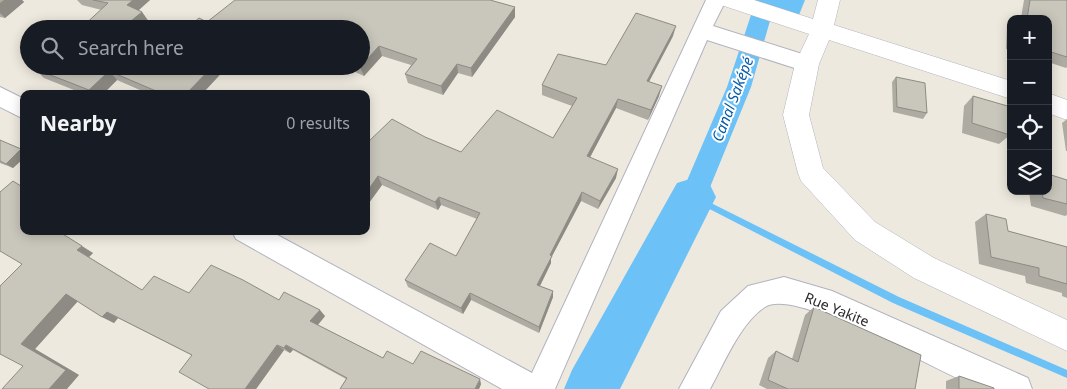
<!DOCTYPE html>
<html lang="en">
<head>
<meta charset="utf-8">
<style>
  body { margin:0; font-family:"Noto Sans",sans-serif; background:#20242c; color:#f1f3f6 }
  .controls { position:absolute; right:15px; top:15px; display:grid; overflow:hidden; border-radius:10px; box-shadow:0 2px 12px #0003 }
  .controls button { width:45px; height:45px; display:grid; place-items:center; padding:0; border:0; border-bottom:1px solid #363941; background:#171b24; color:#f1f3f6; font:25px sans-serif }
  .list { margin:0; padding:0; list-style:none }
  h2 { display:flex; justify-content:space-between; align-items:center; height:65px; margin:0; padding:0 20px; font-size:21px }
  h2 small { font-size:16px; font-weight:400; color:#9ea1a6 }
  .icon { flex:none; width:28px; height:28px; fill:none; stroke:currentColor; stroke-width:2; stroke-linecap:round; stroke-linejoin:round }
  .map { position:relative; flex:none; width:1067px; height:389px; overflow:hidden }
  .search { position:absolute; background:#171b24; box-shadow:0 2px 12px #0003; left:20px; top:20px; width:350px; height:55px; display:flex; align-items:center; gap:12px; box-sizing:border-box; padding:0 18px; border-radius:28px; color:#9ea1a6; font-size:19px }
  .panel { position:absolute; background:#171b24; box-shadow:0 2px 12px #0003; left:20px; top:90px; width:350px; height:145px; border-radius:10px }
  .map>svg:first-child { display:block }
  .water { fill:#6cc1f6 }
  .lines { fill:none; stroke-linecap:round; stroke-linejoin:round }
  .stream { fill:#6cc1f6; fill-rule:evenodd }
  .canal { fill:#6cc1f6; fill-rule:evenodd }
  .river { fill:#6cc1f6; fill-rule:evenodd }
  .minor-casing { stroke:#b2b2c0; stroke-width:2 }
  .tertiary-casing { stroke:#b2b2c0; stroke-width:1 }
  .minor { fill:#fff; fill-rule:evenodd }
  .tertiary { fill:#fff; fill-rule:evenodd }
  .wall { fill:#adaba2 }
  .shaded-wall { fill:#8d8b84 }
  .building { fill:#c9c7bc; stroke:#8d8b84 }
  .labels { text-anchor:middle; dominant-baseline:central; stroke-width:4; stroke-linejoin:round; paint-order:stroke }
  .street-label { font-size:14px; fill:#2c2c2c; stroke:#fff }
  .water-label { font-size:15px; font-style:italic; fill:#065ca7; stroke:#fff }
</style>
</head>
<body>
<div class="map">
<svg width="1067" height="389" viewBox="0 0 1067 389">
  <rect width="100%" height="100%" fill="#eee9de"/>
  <path class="water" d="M 750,0 L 805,0 L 799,15 Z"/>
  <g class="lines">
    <path class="stream" d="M 693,194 L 899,297 L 1067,370 L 1067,378 L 893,303 L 690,199 L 689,197 L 690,195 Z"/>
    <path class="canal" d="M 756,0 L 776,0 L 751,87 L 706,197 L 702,205 L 693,208 L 684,205 L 680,197 L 727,87 Z"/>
    <path class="river" d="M 693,178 L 709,183 L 716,197 L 620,389 L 564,389 L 572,370 L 677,183 Z"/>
    <g class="minor-casing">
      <g id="minor">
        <path d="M 706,0 L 726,0 L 713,26 L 815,58 L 818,64 L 815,70 L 807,72 L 707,40 L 555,389 L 502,389 L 236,239 L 232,231 L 270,231 L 532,373 Z"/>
        <path d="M 0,87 L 24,99 L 24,119 L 0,107 Z"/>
        <path d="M 784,277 L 832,291 L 1028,378 L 1032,389 C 1018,389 995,389 983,389 C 941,376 798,286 765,307 C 740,323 724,364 710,389 L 679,389 L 721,311 L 748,286 Z"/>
      </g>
    </g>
    <g class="tertiary-casing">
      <g id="tertiary">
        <path d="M 718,0 L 754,0 L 813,19 L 818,0 L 840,0 L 834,25 L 1011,81 L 1011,99 L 829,40 L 819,64 L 809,115 L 823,168 L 875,222 L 934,258 L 1067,320 L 1067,351 L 914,278 L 855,240 L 801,181 L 798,173 L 783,115 L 795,64 L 809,34 L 721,5 Z"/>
        <path d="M 1048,93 L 1067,100 L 1067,120 L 1048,113 Z"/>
      </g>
    </g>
    <use href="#minor" class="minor"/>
    <use href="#tertiary" class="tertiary"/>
  </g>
  <g class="wall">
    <path d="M 0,0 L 22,0 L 24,2 L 5,18 L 0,17 Z"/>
    <path d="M 77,0 L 150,0 L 138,11 L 142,12 L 149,22 L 82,5 Z"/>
    <path d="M 1024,0 L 1067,0 L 1067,67 L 1066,68 L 1048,62 L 1048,19 L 1012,19 L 1015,16 L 1021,18 Z"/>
    <path d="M 515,7 L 515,17 L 472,77 L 458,73 L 443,95 L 408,83 L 405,74 L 411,65 L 382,56 L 364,76 L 342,66 L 361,66 L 361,29 L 186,29 L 207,22 Z"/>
    <path d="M 1011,21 L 1011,50 L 1006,49 L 1007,24 Z"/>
    <path d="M 673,36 L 649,82 L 659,96 L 648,120 L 616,108 L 590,157 L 616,178 L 598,209 L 581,201 L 551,258 L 551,263 L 540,286 L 553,291 L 553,297 L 539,333 L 471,300 L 463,314 L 408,287 L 405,280 L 456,256 L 477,219 L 441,205 L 438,210 L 382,185 L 366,207 L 366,144 L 425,137 L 461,152 L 553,138 L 572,106 L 542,95 L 542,85 L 606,65 Z"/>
    <path d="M 38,66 L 228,66 L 202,94 L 149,94 L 117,80 L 103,94 L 84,94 L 44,78 L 35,69 Z"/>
    <path d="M 257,66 L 267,66 L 264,69 Z"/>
    <path d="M 896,77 L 927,113 L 923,119 L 893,112 L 892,82 Z"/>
    <path d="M 973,96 L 1010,135 L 999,144 L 962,133 L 964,106 Z"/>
    <path d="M 1067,119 L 1067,151 L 1066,151 L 1062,123 Z"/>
    <path d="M 0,140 L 24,151 L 24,158 L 13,168 L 0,163 Z"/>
    <path d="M 1067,180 L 1067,215 L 1065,216 L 1031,206 L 1029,191 L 1048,191 Z"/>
    <path d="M 986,214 L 1008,231 L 1067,247 L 1067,298 L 1062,296 L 1062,293 L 1026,283 L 1025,276 L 979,264 L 975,222 Z"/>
    <path d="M 24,231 L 93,253 L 89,257 L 142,290 L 279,300 L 325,316 L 318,325 L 383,358 L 413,364 L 481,384 L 479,389 L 340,389 L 346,379 L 293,350 L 290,353 L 284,350 L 256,389 L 209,389 L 191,355 L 118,318 L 114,323 L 102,317 L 78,301 L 35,349 L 79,375 L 23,366 L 22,264 Z"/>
    <path d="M 814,307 L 915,389 L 767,389 L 759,385 L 768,358 L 776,351 L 792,359 L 805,315 Z"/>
    <path d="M 959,376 L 994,389 L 946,389 L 946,381 Z"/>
  </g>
  <g class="shaded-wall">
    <path d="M 4,0 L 22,0 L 24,2 L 5,18 L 0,13 L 0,3 Z"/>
    <path d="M 133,0 L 150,0 L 134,14 L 127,5 Z"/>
    <path d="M 515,7 L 515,17 L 472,77 L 471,68 Z"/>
    <path d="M 142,12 L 149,22 L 140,29 L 121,29 Z"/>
    <path d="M 299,23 L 302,29 L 293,29 Z"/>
    <path d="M 676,26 L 673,36 L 644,91 L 647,81 Z"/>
    <path d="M 379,46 L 382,56 L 364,76 L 360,67 Z"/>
    <path d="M 457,64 L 458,73 L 443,95 L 441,86 Z"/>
    <path d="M 213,66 L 228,66 L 202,94 L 186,94 Z"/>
    <path d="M 109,71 L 117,80 L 103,94 L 92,94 L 89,90 Z"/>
    <path d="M 662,86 L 659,96 L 648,120 L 651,110 Z"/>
    <path d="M 618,99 L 616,108 L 586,165 L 587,156 Z"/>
    <path d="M 21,149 L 24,151 L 24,158 L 13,168 L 6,164 Z"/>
    <path d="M 618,169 L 616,178 L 598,209 L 600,201 Z"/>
    <path d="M 378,176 L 382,185 L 366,207 L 366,193 Z"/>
    <path d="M 582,192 L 581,201 L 551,258 L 551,263 L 537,292 L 537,285 L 550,255 Z"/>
    <path d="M 439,197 L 441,205 L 438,210 L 435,202 Z"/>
    <path d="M 82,246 L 93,253 L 89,257 L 77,250 Z"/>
    <path d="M 553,291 L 553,297 L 539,333 L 539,327 Z"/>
    <path d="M 470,293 L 471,300 L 463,314 L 461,308 Z"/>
    <path d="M 66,294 L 78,301 L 35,349 L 79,375 L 67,389 L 49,389 L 21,344 Z"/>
    <path d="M 320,310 L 325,316 L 316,327 L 310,321 Z"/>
    <path d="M 107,312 L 118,318 L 114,323 L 102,317 Z"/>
    <path d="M 277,345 L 284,350 L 256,389 L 245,389 Z"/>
    <path d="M 286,345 L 293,350 L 290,353 L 284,348 Z"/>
    <path d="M 480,379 L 481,384 L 479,389 L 475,389 Z"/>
  </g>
  <g class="building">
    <path d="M 93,0 L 133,0 L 127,5 L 142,12 L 121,29 L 80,29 L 108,3 Z"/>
    <path d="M 235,0 L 490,0 L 515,7 L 471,68 L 457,64 L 441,86 L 405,74 L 417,59 L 379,46 L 361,66 L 361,29 L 309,29 L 299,23 L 293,28 L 291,28 L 290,29 L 186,29 L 199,18 L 207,22 Z"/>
    <path d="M 1030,0 L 1067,0 L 1067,57 L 1048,51 L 1048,19 L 1027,19 Z"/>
    <path d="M 636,13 L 676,26 L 647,81 L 662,86 L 651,110 L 618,99 L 587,156 L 618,169 L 600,201 L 582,192 L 550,255 L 552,256 L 537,285 L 553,291 L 539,327 L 470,293 L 461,308 L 405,280 L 430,243 L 456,256 L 480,213 L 439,197 L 435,202 L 378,176 L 366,193 L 366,144 L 392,119 L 425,137 L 461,152 L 497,110 L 553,138 L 577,98 L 542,85 L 558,54 L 606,65 Z"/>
    <path d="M 1015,16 L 1025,19 L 1015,19 Z"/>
    <path d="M 38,66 L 213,66 L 186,94 L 163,94 L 109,71 L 89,90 L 35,69 Z"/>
    <path d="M 896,77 L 925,83 L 927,113 L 897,107 Z"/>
    <path d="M 973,96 L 1011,107 L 1010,135 L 972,123 Z"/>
    <path d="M 0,140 L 21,149 L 6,164 L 0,161 Z"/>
    <path d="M 1048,174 L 1067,180 L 1067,204 L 1043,198 L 1042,191 L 1048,191 Z"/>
    <path d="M 13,181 L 24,188 L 24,231 L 58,231 L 82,246 L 77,250 L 142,290 L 154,276 L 189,293 L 211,265 L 243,280 L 279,300 L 284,292 L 320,310 L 310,321 L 383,358 L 387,351 L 413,364 L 421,351 L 480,379 L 475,389 L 340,389 L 347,378 L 286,345 L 284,348 L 277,345 L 245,389 L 209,389 L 179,372 L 192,355 L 107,312 L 102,317 L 66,294 L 21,344 L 66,370 L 49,389 L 2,389 L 23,366 L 0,354 L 0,286 L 22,264 L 0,251 L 0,192 Z"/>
    <path d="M 986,214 L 1006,219 L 1008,231 L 1067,247 L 1067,284 L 1039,276 L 1039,268 L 991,257 Z"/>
    <path d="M 814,307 L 921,355 L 915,389 L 788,389 L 768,380 L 776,351 L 798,362 Z"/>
    <path d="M 959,376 L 994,388 L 994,389 L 959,389 Z"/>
  </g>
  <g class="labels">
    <g class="street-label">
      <text transform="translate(837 309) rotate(22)">Rue Yakite</text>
    </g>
    <g class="water-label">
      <text transform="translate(732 99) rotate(-69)">Canal Saképé</text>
    </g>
  </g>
</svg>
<div class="controls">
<button>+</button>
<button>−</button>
<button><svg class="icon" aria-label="locate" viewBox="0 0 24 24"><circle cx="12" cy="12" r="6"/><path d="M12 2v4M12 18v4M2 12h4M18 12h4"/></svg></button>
<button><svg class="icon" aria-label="layers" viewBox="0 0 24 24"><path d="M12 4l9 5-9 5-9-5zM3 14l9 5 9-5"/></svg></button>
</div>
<div class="search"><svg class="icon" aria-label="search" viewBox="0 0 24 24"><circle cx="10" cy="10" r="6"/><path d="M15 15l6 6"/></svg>Search here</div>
<section class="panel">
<h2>Nearby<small>0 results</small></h2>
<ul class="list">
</ul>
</section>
</div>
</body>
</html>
